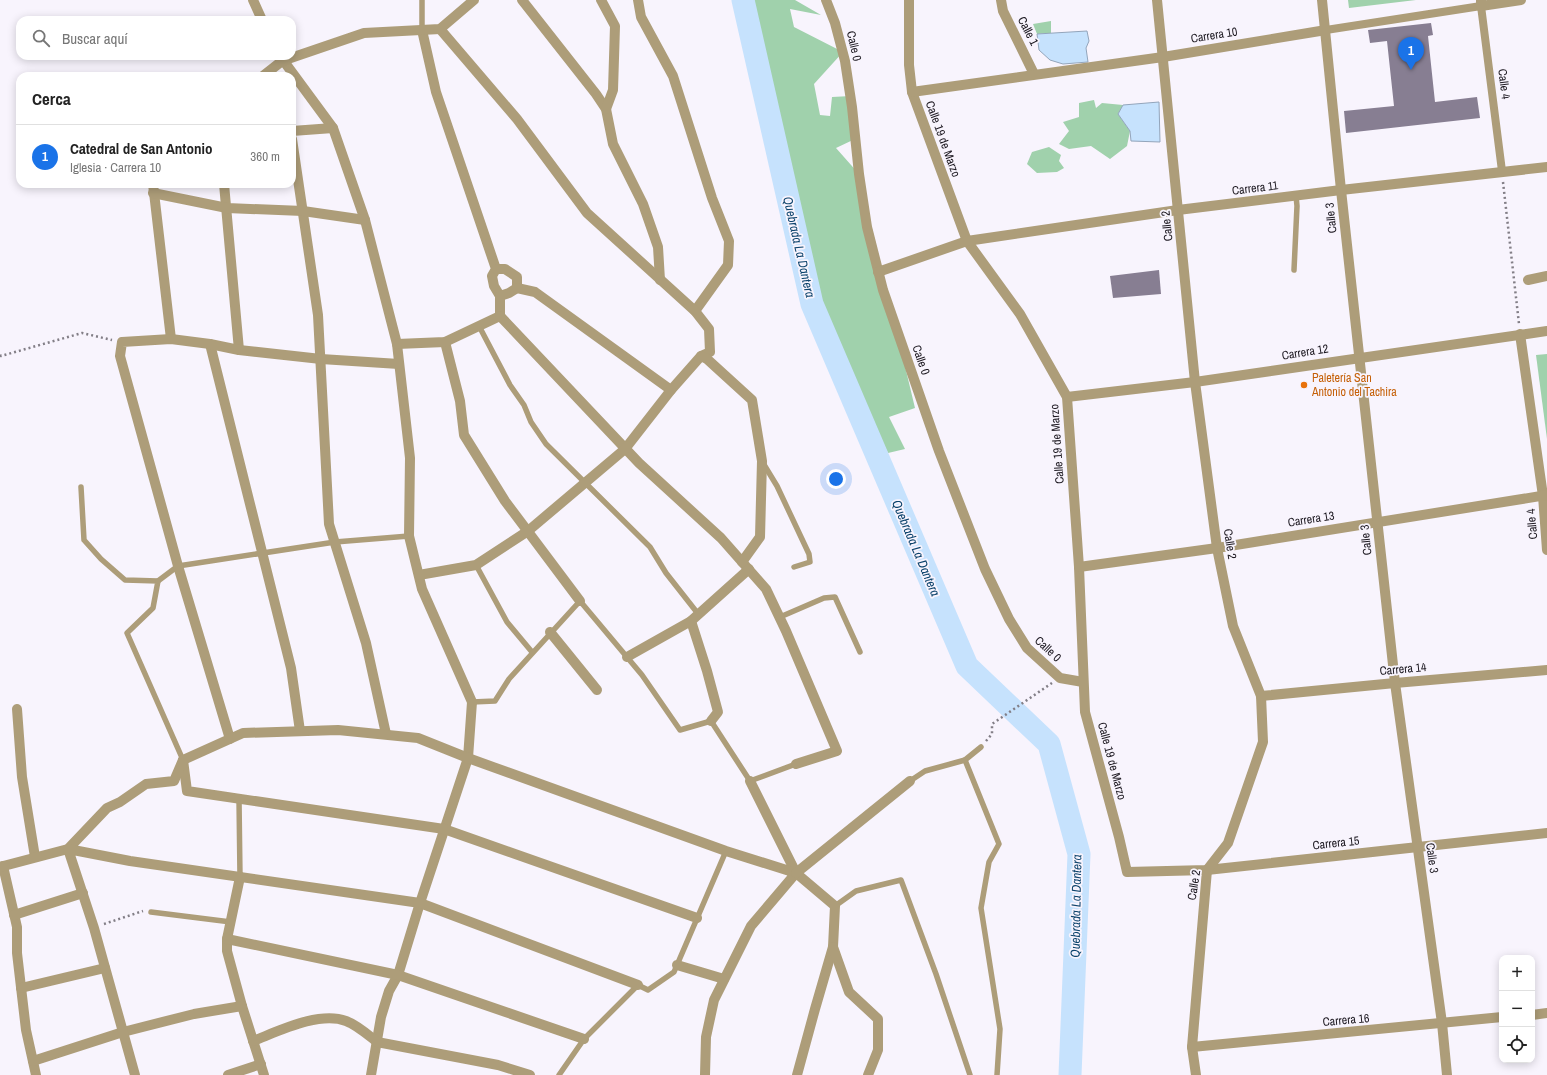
<!DOCTYPE html>
<html lang="es">
<head>
<meta charset="utf-8">
<style>
  body { margin:0; font-family:"Archivo Narrow",sans-serif; background:#f6f6f6; color:#222 }
  .controls { position:absolute; right:12px; bottom:12px; display:grid; overflow:hidden; border-radius:8px; box-shadow:0 2px 10px #0003 }
  .controls button { width:36px; height:36px; display:grid; place-items:center; padding:0; border:0; border-bottom:1px solid #e0e0e0; background:#fff; color:#222; font:20px sans-serif }
  .you { position:absolute; left:836px; top:479px; width:14px; height:14px; margin:-10px; border:3px solid #fff; border-radius:50%; background:#1a73e8; box-shadow:0 0 0 6px #1a73e833 }
  .badge { display:grid; place-items:center; width:26px; height:26px; border-radius:50%; background:#1a73e8; color:#fff; font-size:13px; font-weight:700 }
  .pin { position:absolute; translate:-50% -33px; filter:drop-shadow(0 1px 2px #0008) }
  .pin::after { content:''; position:absolute; top:21px; width:14px; height:12px; background:inherit; clip-path:polygon(0 0,100% 0,50% 100%) }
  .list { margin:0; padding:0; list-style:none }
  h2 { display:flex; justify-content:space-between; align-items:center; height:52px; margin:0; padding:0 16px; font-size:17px }
  h2 small { font-size:13px; font-weight:400; color:#767676 }
  .list li { display:grid; grid-template-columns:26px 1fr auto; gap:12px; align-items:center; box-sizing:border-box; height:64px; padding:0 16px; border-top:1px solid #e0e0e0 }
  .list b { display:block; font-size:15px; white-space:nowrap }
  .list p { margin:0; font-size:13px; white-space:nowrap; color:#767676 }
  .list em { font-size:13px; font-style:normal; color:#767676 }
  .icon { flex:none; width:22px; height:22px; fill:none; stroke:currentColor; stroke-width:2; stroke-linecap:round; stroke-linejoin:round }
  .map { position:relative; flex:none; width:1547px; height:1075px; overflow:hidden }
  .search { position:absolute; background:#fff; box-shadow:0 2px 10px #0003; left:16px; top:16px; width:280px; height:44px; display:flex; align-items:center; gap:10px; box-sizing:border-box; padding:0 14px; border-radius:12px; color:#767676; font-size:15px }
  .panel { position:absolute; background:#fff; box-shadow:0 2px 10px #0003; left:16px; top:72px; width:280px; height:116px; border-radius:12px }
  .map>svg:first-child { display:block }
  .green { fill:#a0d1ac }
  .water { fill:#c6e2fd; stroke:#93a5bb }
  .lines { fill:none; stroke-linecap:round; stroke-linejoin:round }
  .river { stroke:#c6e2fd; stroke-width:23 }
  .building { fill:#877e92 }
  .path { stroke:#827e86; stroke-width:2.5; stroke-dasharray:2 3; stroke-linecap:butt }
  .service { stroke:#ad9d79; stroke-width:5.5 }
  .pedestrian { stroke:#ad9d79; stroke-width:8 }
  .minor { stroke:#ad9d79; stroke-width:10 }
  .tertiary { stroke:#ad9d79; stroke-width:10 }
  .food-dot { fill:#e8710a; stroke:#f8f4fd; stroke-width:1.5 }
  .labels { text-anchor:middle; dominant-baseline:central; stroke-width:3.5; stroke-linejoin:round; paint-order:stroke }
  .street-label { font-size:12px; fill:#1c1820; stroke:#f8f4fd }
  .food-label { font-size:12px; fill:#c56008; stroke:#f8f4fd; text-anchor:start }
  .water-label { font-size:13px; font-style:italic; fill:#0d446d; stroke:#f8f4fd }
</style>
</head>
<body>
<div class="map">
<svg width="1547" height="1075" viewBox="0 0 1547 1075">
  <rect width="100%" height="100%" fill="#f8f4fd"/>
  <g class="green">
    <path d="M 743,0 L 795,0 L 821,15 L 790,9 L 794,27 L 843,52 L 814,84 L 820,115 L 830,116 L 832,97 L 851,96 L 855,139 L 836,148 L 859,174 L 915,408 L 889,417 L 905,449 L 888,453 L 812,304 Z"/>
    <path d="M 1348,0 L 1416,0 L 1349,8 Z"/>
    <path d="M 1051,21 L 1051,33 L 1037,34 L 1033,24 Z"/>
    <path d="M 1094,100 L 1096,108 L 1102,103 L 1123,105 L 1118,114 L 1130,131 L 1127,146 L 1110,159 L 1091,146 L 1069,149 L 1059,144 L 1069,131 L 1063,122 L 1079,117 L 1079,103 Z"/>
    <path d="M 1049,147 L 1061,155 L 1059,161 L 1064,168 L 1057,172 L 1037,173 L 1027,164 L 1032,152 Z"/>
    <path d="M 1547,354 L 1547,439 L 1536,355 Z"/>
  </g>
  <g class="water">
    <path d="M 1087,31 L 1089,41 L 1086,48 L 1088,62 L 1063,64 L 1050,60 L 1039,50 L 1037,34 Z"/>
    <path d="M 1159,102 L 1160,142 L 1131,141 L 1130,131 L 1118,114 L 1123,105 Z"/>
  </g>
  <g class="lines">
    <path class="river" d="M 743,0 L 812,304 L 967,666 L 1049,744 L 1079,854 L 1070,1075"/>
  </g>
  <g class="building">
    <path d="M 1431,23 L 1433,35 L 1428,36 L 1435,102 L 1477,97 L 1480,118 L 1346,133 L 1344,111 L 1394,106 L 1387,41 L 1370,43 L 1368,30 Z"/>
    <path d="M 1159,270 L 1161,294 L 1113,298 L 1110,276 Z"/>
  </g>
  <g class="lines">
    <g class="path">
      <path d="M 1503,182 L 1519,324"/>
      <path d="M 0,355 L 1,356 L 82,333 L 112,340"/>
      <path d="M 986,741 L 992,734 L 992,724 L 1052,683"/>
      <path d="M 104,924 L 143,911"/>
    </g>
    <g class="service">
      <path d="M 422,30 L 422,0"/>
      <path d="M 1294,270 L 1297,206 L 1296,196"/>
      <path d="M 479,326 L 510,385 L 524,405 L 531,422 L 546,444 L 650,547 L 666,573 L 699,615"/>
      <path d="M 763,463 L 777,486 L 809,554 L 810,562 L 794,567"/>
      <path d="M 81,487 L 84,540 L 101,559 L 125,580 L 158,581 L 153,608 L 127,633 L 183,760"/>
      <path d="M 476,565 L 507,622 L 532,652"/>
      <path d="M 158,581 L 178,566 L 335,542 L 409,536"/>
      <path d="M 780,617 L 824,598 L 835,597 L 860,652"/>
      <path d="M 472,702 L 495,701 L 509,679 L 580,601 L 642,675 L 680,730 L 711,721 L 750,781 L 796,764"/>
      <path d="M 981,747 L 965,760 L 999,844 L 989,862 L 981,908 L 1000,1029 L 997,1075"/>
      <path d="M 910,781 L 925,771 L 965,760"/>
      <path d="M 239,799 L 240,877"/>
      <path d="M 835,906 L 856,891 L 901,880 L 936,974 L 970,1075"/>
      <path d="M 151,912 L 231,922"/>
      <path d="M 559,1075 L 584,1039 L 638,985 L 648,990 L 674,972 L 726,851"/>
    </g>
    <path class="pedestrian" d="M 1326,30 L 1481,6 L 1502,171"/>
    <g class="minor">
      <path d="M 253,0 L 262,20"/>
      <path d="M 522,0 L 596,94 L 606,109 L 613,144 L 643,204 L 658,247 L 660,280"/>
      <path d="M 601,0 L 615,26 L 613,90 L 606,109"/>
      <path d="M 638,0 L 641,17 L 673,76 L 712,198 L 729,241 L 728,265 L 695,311"/>
      <path d="M 826,0 L 835,23 L 845,61 L 852,107 L 859,174 L 867,227 L 883,290 L 939,451 L 985,569 L 1009,619 L 1027,648 L 1060,678 L 1083,682"/>
      <path d="M 909,0 L 909,65 L 912,92 L 967,241 L 1020,314 L 1067,397 L 1079,567 L 1085,712 L 1119,837 L 1127,872 L 1207,870 L 1418,847"/>
      <path d="M 1001,0 L 1003,11 L 1034,74"/>
      <path d="M 1157,0 L 1195,382 L 1217,548 L 1233,626 L 1261,696 L 1263,742 L 1228,843 L 1207,870 L 1192,1047 L 1196,1075"/>
      <path d="M 1481,0 L 1481,6 L 1521,0"/>
      <path d="M 440,29 L 517,119 L 587,213 L 695,311 L 709,329 L 710,352 L 701,356"/>
      <path d="M 422,30 L 436,92 L 496,269 L 492,276 L 494,286 L 500,296"/>
      <path d="M 280,56 L 333,128 L 365,220 L 397,344 L 410,458 L 409,536 L 422,589 L 472,702 L 468,758 L 420,903 L 398,975 L 389,991 L 381,1017 L 371,1075"/>
      <path d="M 263,76 L 282,61 L 364,33 L 440,29 L 474,0"/>
      <path d="M 912,92 L 1163,57 L 1326,30"/>
      <path d="M 292,131 L 333,128"/>
      <path d="M 292,139 L 318,315 L 329,524 L 366,643 L 386,734"/>
      <path d="M 153,184 L 171,339"/>
      <path d="M 224,184 L 239,350"/>
      <path d="M 153,193 L 227,208 L 303,211 L 365,220"/>
      <path d="M 496,269 L 505,269 L 517,277 L 517,288"/>
      <path d="M 878,272 L 967,241 L 1178,210 L 1341,190 L 1547,167"/>
      <path d="M 1528,280 L 1547,276"/>
      <path d="M 517,288 L 509,293 L 500,296 L 500,316 L 639,463 L 721,538 L 766,589 L 786,631 L 837,751 L 796,764"/>
      <path d="M 517,288 L 535,292 L 671,390 L 701,356 L 707,359 L 752,400 L 762,461 L 760,537 L 742,562"/>
      <path d="M 1520,334 L 1543,496 L 1547,550"/>
      <path d="M 445,342 L 460,401 L 464,435 L 505,501 L 580,601"/>
      <path d="M 210,344 L 291,668 L 300,731"/>
      <path d="M 397,344 L 445,342 L 500,316"/>
      <path d="M 1067,397 L 1195,382 L 1547,331"/>
      <path d="M 1079,567 L 1217,548 L 1547,495"/>
      <path d="M 419,575 L 476,565 L 528,531 L 625,449 L 671,390"/>
      <path d="M 691,621 L 707,671 L 718,712 L 711,721"/>
      <path d="M 550,632 L 597,690"/>
      <path d="M 627,657 L 691,621 L 749,569"/>
      <path d="M 1261,696 L 1395,683 L 1547,670"/>
      <path d="M 17,709 L 22,777 L 35,857"/>
      <path d="M 230,739 L 178,566 L 120,356 L 122,342 L 171,339 L 210,344 L 239,350 L 321,359 L 399,364"/>
      <path d="M 183,760 L 187,791 L 444,829 L 697,918"/>
      <path d="M 750,781 L 796,873 L 835,906 L 833,947 L 815,1009 L 797,1075"/>
      <path d="M 3,866 L 17,927 L 17,953 L 26,1030 L 36,1075"/>
      <path d="M 0,867 L 68,849 L 107,808 L 120,802 L 146,784 L 174,781 L 183,760 L 243,733 L 338,730 L 418,738 L 468,758 L 726,851 L 796,873 L 751,926 L 714,1000 L 706,1037 L 705,1075"/>
      <path d="M 796,873 L 910,781"/>
      <path d="M 240,877 L 227,939 L 227,951 L 242,1006 L 264,1075"/>
      <path d="M 14,915 L 83,893"/>
      <path d="M 227,939 L 398,975 L 584,1039"/>
      <path d="M 833,947 L 849,992 L 878,1019 L 878,1050 L 868,1075"/>
      <path d="M 677,965 L 724,979"/>
      <path d="M 21,988 L 105,968"/>
      <path d="M 1532,1015 L 1547,1013"/>
      <path d="M 253,1041 C 279,1031 319,1011 346,1021 C 357,1025 367,1034 377,1042 L 498,1065 L 530,1075"/>
      <path d="M 1192,1047 L 1502,1017"/>
      <path d="M 33,1061 L 123,1032 L 194,1014 L 242,1006"/>
      <path d="M 135,1075 L 94,928 L 68,849 L 130,861 L 420,903 L 638,985"/>
      <path d="M 228,1075 L 261,1064"/>
    </g>
    <g class="tertiary">
      <path d="M 1322,0 L 1341,190 L 1395,683 L 1442,1023 L 1447,1075"/>
      <path d="M 1418,847 L 1547,833"/>
    </g>
  </g>
  <circle class="food-dot" cx="1304" cy="385" r="4"/>
  <g class="labels">
    <g class="street-label">
      <text transform="translate(1028 31) rotate(63)">Calle 1</text>
      <text transform="translate(1214 35) rotate(-9)">Carrera 10</text>
      <text transform="translate(854 46) rotate(77)">Calle 0</text>
      <text transform="translate(1504 84) rotate(83)">Calle 4</text>
      <text transform="translate(943 139) rotate(70)">Calle 19 de Marzo</text>
      <text transform="translate(1255 188) rotate(-7)">Carrera 11</text>
      <text transform="translate(1331 218) rotate(-96)">Calle 3</text>
      <text transform="translate(1167 226) rotate(-96)">Calle 2</text>
      <text transform="translate(1305 352) rotate(-9)">Carrera 12</text>
      <text transform="translate(921 360) rotate(71)">Calle 0</text>
      <text transform="translate(1057 444) rotate(-94)">Calle 19 de Marzo</text>
      <text transform="translate(1311 519) rotate(-9)">Carrera 13</text>
      <text transform="translate(1532 524) rotate(-95)">Calle 4</text>
      <text transform="translate(1366 540) rotate(-96)">Calle 3</text>
      <text transform="translate(1230 544) rotate(81)">Calle 2</text>
      <text transform="translate(1048 649) rotate(43)">Calle 0</text>
      <text transform="translate(1403 669) rotate(-5)">Carrera 14</text>
      <text transform="translate(1112 761) rotate(75)">Calle 19 de Marzo</text>
      <text transform="translate(1336 843) rotate(-6)">Carrera 15</text>
      <text transform="translate(1432 858) rotate(82)">Calle 3</text>
      <text transform="translate(1194 885) rotate(-81)">Calle 2</text>
      <text transform="translate(1346 1020) rotate(-5)">Carrera 16</text>
    </g>
    <g class="food-label">
      <text x="1312" y="378">Paletería San<tspan x="1312" dy="14">Antonio del Tachira</tspan></text>
    </g>
    <g class="water-label">
      <text transform="translate(799 247) rotate(77)">Quebrada La Dantera</text>
      <text transform="translate(916 548) rotate(67)">Quebrada La Dantera</text>
      <text transform="translate(1076 906) rotate(-89)">Quebrada La Dantera</text>
    </g>
  </g>
</svg>
<div class="controls">
<button>+</button>
<button>−</button>
<button><svg class="icon" aria-label="locate" viewBox="0 0 24 24"><circle cx="12" cy="12" r="6"/><path d="M12 2v4M12 18v4M2 12h4M18 12h4"/></svg></button>
</div>
<div class="you"></div>
<div class="pin badge" style="left:1411px;top:70px">1</div>
<div class="search"><svg class="icon" aria-label="search" viewBox="0 0 24 24"><circle cx="10" cy="10" r="6"/><path d="M15 15l6 6"/></svg>Buscar aquí</div>
<section class="panel">
<h2>Cerca<small></small></h2>
<ul class="list">
<li><span class="badge">1</span><div><b>Catedral de San Antonio</b><p>Iglesia · Carrera 10</p></div><em>360 m</em></li>
</ul>
</section>
</div>
</body>
</html>
